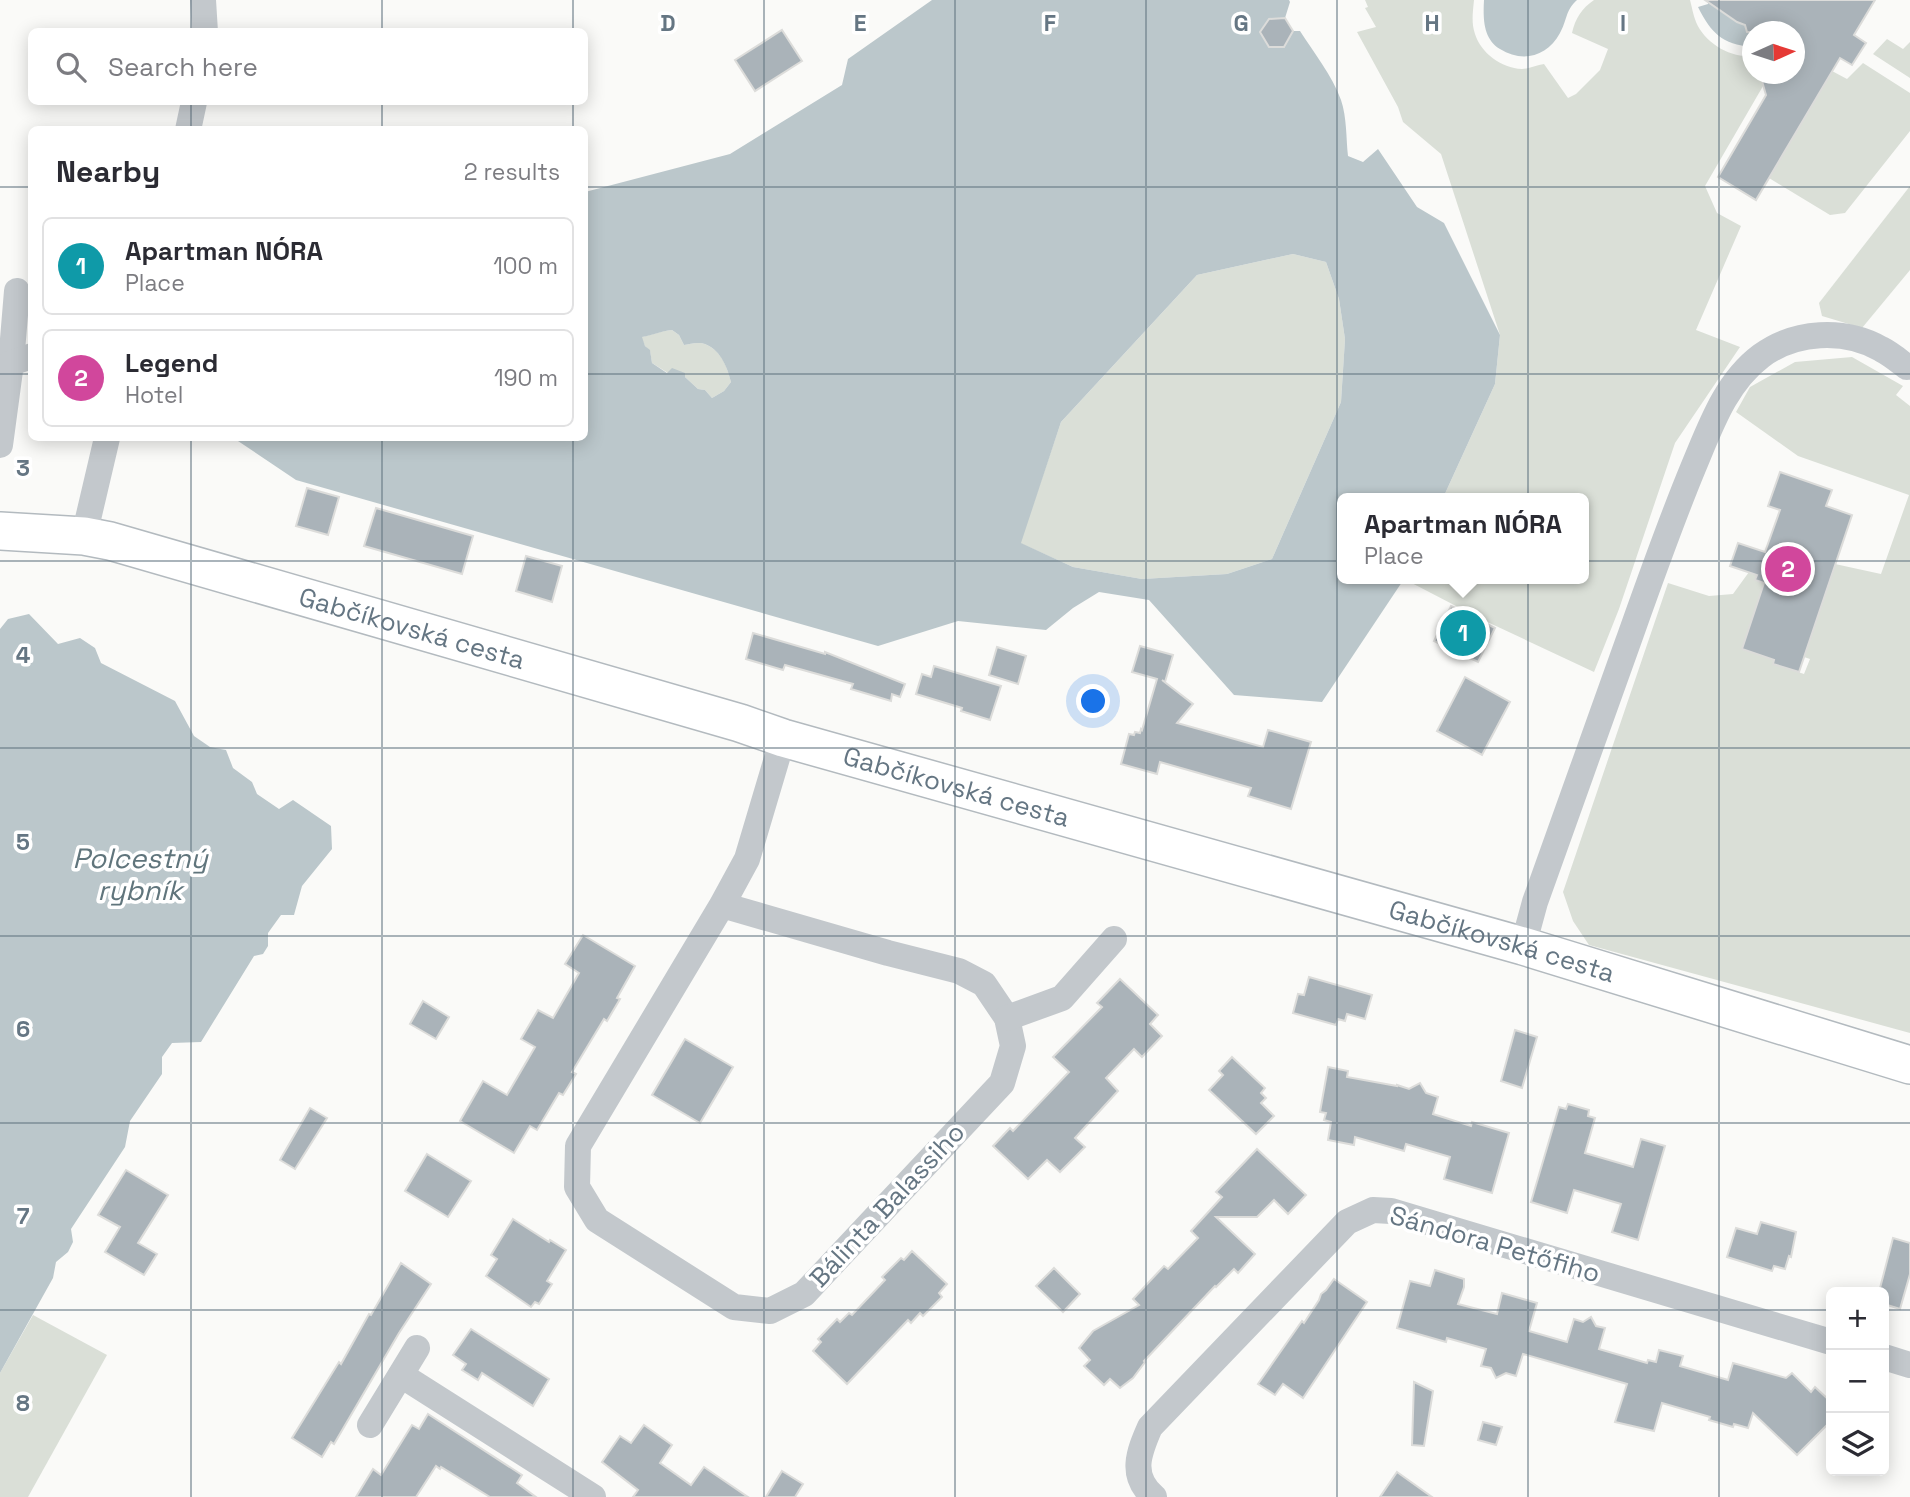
<!DOCTYPE html>
<html lang="en">
<head>
<meta charset="utf-8">
<style>
  body { margin:0; font-family:"Space Grotesk",sans-serif; background:#f7f7f7; color:#2b2b33 }
  .controls { position:absolute; right:21px; bottom:21px; display:grid; overflow:hidden; border-radius:10px; box-shadow:0 4px 18px #0003 }
  .controls button { width:63px; height:63px; display:grid; place-items:center; padding:0; border:0; border-bottom:2px solid #e1e1e2; background:#fff; color:#2b2b33; font:35px sans-serif }
  .compass { position:absolute; left:1742px; top:21px; width:63px; height:63px; border-radius:50%; background:#fff; box-shadow:0 4px 18px #0003; rotate:87deg }
  .you { position:absolute; left:1094px; top:702px; width:24px; height:24px; margin:-18px; border:5px solid #fff; border-radius:50%; background:#1a73e8; box-shadow:0 0 0 10px #1a73e833 }
  .badge { display:grid; place-items:center; width:46px; height:46px; border-radius:50%; background:#111827; color:#fff; font-size:23px; font-weight:700 }
  .pin { position:absolute; translate:-50% -50%; border:4px solid #fff; box-shadow:0 2px 7px #0006 }
  .popup { position:absolute; left:1337px; top:493px; width:252px; height:91px; box-sizing:border-box; display:grid; place-content:center; border-radius:10px; background:#fff; filter:drop-shadow(0 2px 5px #0005); font-size:23px; white-space:nowrap; color:#7c7c81 }
  .popup b { font-size:26px; color:#2b2b33 }
  .popup::after { content:''; position:absolute; left:50%; top:100%; margin-left:-14px; border:14px solid transparent; border-top-color:#fff }
  .list { margin:0; padding:0; list-style:none }
  h2 { display:flex; justify-content:space-between; align-items:center; height:91px; margin:0; padding:0 28px; font-size:30px }
  h2 small { font-size:23px; font-weight:400; color:#7c7c81 }
  .list li { display:grid; grid-template-columns:46px 1fr auto; gap:21px; align-items:center; box-sizing:border-box; height:98px; margin:0 14px 14px; padding:0 14px; border:2px solid #e1e1e2; border-radius:10px }
  .list b { display:block; font-size:26px; white-space:nowrap }
  .list p { margin:0; font-size:23px; white-space:nowrap; color:#7c7c81 }
  .list em { font-size:23px; font-style:normal; color:#7c7c81 }
  .icon { flex:none; width:38px; height:38px; fill:none; stroke:currentColor; stroke-width:2; stroke-linecap:round; stroke-linejoin:round }
  .map { position:relative; flex:none; width:1910px; height:1497px; overflow:hidden }
  .search { position:absolute; background:#fff; box-shadow:0 4px 18px #0003; left:28px; top:28px; width:560px; height:77px; display:flex; align-items:center; gap:18px; box-sizing:border-box; padding:0 24px; border-radius:10px; color:#7c7c81; font-size:26px }
  .panel { position:absolute; background:#fff; box-shadow:0 4px 18px #0003; left:28px; top:126px; width:560px; height:315px; border-radius:10px }
  .map>svg:first-child { display:block }
  .green { fill:#dadfd7 }
  .water { fill:#bbc7cb; fill-rule:evenodd }
  .building { fill:#aab3b9; stroke:#dcdcda; stroke-width:2 }
  .lines { fill:none; stroke-linecap:round; stroke-linejoin:round }
  .secondary-casing { stroke:#b3babf; stroke-width:40 }
  .minor { stroke:#c3c8cc; stroke-width:26 }
  .secondary { stroke:#fff; stroke-width:37 }
  .grid { fill:none; stroke:#657683; stroke-width:2; stroke-opacity:0.55 }
  .labels { text-anchor:middle; dominant-baseline:central; stroke-width:7; stroke-linejoin:round; paint-order:stroke }
  .street-label { font-size:26px; fill:#657683; stroke:#fff }
  .water-label { font-size:28px; font-style:italic; fill:#60757c; stroke:#fff }
  .grid-label { font-size:23px; text-anchor:middle; font-weight:bold; fill:#657683; stroke:#fff; stroke-width:7; stroke-linejoin:round; paint-order:stroke }
</style>
</head>
<body>
<div class="map">
<svg width="1910" height="1497" viewBox="0 0 1910 1497">
  <rect width="100%" height="100%" fill="#fafaf8"/>
  <g class="green">
    <path d="M 1365,0 L 1474,0 C 1473,11 1471,23 1475,34 C 1481,53 1501,68 1522,69 C 1528,69 1537,65 1544,64 L 1568,98 L 1576,94 L 1600,70 L 1608,49 L 1572,33 C 1575,19 1582,8 1594,0 L 1690,0 C 1692,7 1693,15 1696,22 C 1705,43 1730,58 1752,56 L 1752,74 L 1770,74 L 1705,186 L 1717,213 L 1741,226 L 1696,330 L 1740,347 L 1675,443 L 1619,609 L 1594,672 L 1481,619 L 1404,579 L 1584,579 L 1584,498 L 1443,498 L 1495,384 L 1500,335 L 1441,154 L 1403,122 L 1398,107 L 1357,32 L 1376,27 L 1365,8 L 1368,7 Z"/>
    <path d="M 1887,39 L 1903,49 L 1910,42 L 1910,78 L 1873,54 Z"/>
    <path d="M 1863,63 L 1910,93 L 1910,131 L 1845,213 L 1830,215 L 1769,178 L 1832,71 L 1847,79 Z"/>
    <path d="M 1910,186 L 1910,270 L 1862,328 L 1822,316 L 1819,303 Z"/>
    <path d="M 1293,254 L 1326,262 L 1339,299 L 1345,339 L 1341,402 L 1272,559 L 1227,574 L 1142,579 L 1073,567 L 1020,543 L 1061,422 L 1197,275 Z"/>
    <path d="M 672,330 L 679,335 L 684,345 C 691,344 700,341 707,345 C 721,351 728,368 731,382 L 724,391 L 712,398 L 705,390 L 698,389 L 685,377 L 668,373 L 652,363 L 650,351 L 645,346 L 641,337 C 652,335 660,331 672,330 Z"/>
    <path d="M 1852,357 L 1903,386 L 1896,395 L 1910,406 L 1910,1033 L 1589,945 L 1573,921 L 1563,892 L 1668,583 L 1709,596 L 1733,594 L 1749,572 L 1757,575 L 1755,580 L 1764,583 L 1774,660 L 1773,664 L 1804,674 L 1810,659 L 1804,657 L 1835,564 L 1881,574 L 1909,495 L 1798,456 L 1736,412 L 1750,387 L 1795,362 Z"/>
    <path d="M 33,1315 L 107,1355 L 28,1497 L 0,1497 L 0,1373 Z"/>
  </g>
  <g class="water">
    <path d="M 932,0 L 1289,0 L 1290,2 L 1285,18 L 1293,31 L 1300,31 C 1314,53 1332,75 1341,100 C 1347,118 1346,138 1348,156 L 1363,162 L 1378,149 L 1417,207 L 1444,223 L 1500,335 L 1495,384 L 1443,498 L 1342,498 L 1342,579 L 1404,579 L 1322,702 L 1234,695 L 1149,600 L 1099,592 L 1073,608 L 1046,630 L 958,621 L 878,646 L 296,480 L 238,441 L 239,438 L 584,438 L 585,192 L 730,154 L 842,85 L 848,59 ZM 1293,254 L 1326,262 L 1339,299 L 1345,339 L 1341,402 L 1272,559 L 1227,574 L 1142,579 L 1073,567 L 1021,543 L 1061,422 L 1197,275 ZM 672,330 L 679,335 L 684,345 C 691,344 700,341 707,345 C 721,351 728,369 731,382 L 724,391 L 712,398 L 705,390 L 698,389 L 685,377 L 685,373 L 672,368 L 667,373 L 652,363 L 650,350 L 645,346 L 642,337 C 653,335 661,331 672,330 Z"/>
    <path d="M 1484,0 L 1577,0 C 1565,11 1567,21 1560,33 C 1547,57 1522,63 1500,49 C 1483,39 1483,18 1484,0 Z"/>
    <path d="M 1708,0 L 1737,22 L 1754,27 L 1752,32 L 1752,47 C 1722,44 1711,33 1698,7 L 1708,4 Z"/>
    <path d="M 29,614 L 58,644 L 80,638 L 95,648 L 101,663 L 175,701 L 194,736 L 210,747 L 226,750 L 233,768 L 252,782 L 257,794 L 279,809 L 293,800 L 331,826 L 332,849 L 302,886 L 294,915 L 281,915 L 268,933 L 268,946 L 263,954 L 254,956 L 201,1042 L 172,1043 L 162,1057 L 162,1074 L 130,1121 L 125,1147 L 71,1229 L 73,1242 L 68,1252 L 56,1262 L 53,1278 L 0,1373 L 0,629 L 8,619 Z"/>
  </g>
  <g class="building">
    <path d="M 1705,0 L 1875,0 L 1854,35 L 1866,43 L 1852,65 L 1840,58 L 1756,200 L 1718,177 L 1766,95 L 1760,74 L 1795,74 L 1795,32 L 1747,32 L 1745,25 L 1737,22 Z"/>
    <path d="M 1285,18 L 1293,31 L 1284,47 L 1269,47 L 1260,32 L 1269,19 Z"/>
    <path d="M 782,30 L 802,61 L 755,91 L 735,60 Z"/>
    <path d="M 1780,472 L 1832,490 L 1826,506 L 1852,515 L 1799,672 L 1773,664 L 1774,660 L 1742,649 L 1764,583 L 1755,580 L 1757,575 L 1730,566 L 1738,543 L 1765,552 L 1780,510 L 1768,506 Z"/>
    <path d="M 307,488 L 339,497 L 328,535 L 296,526 Z"/>
    <path d="M 376,508 L 473,536 L 462,574 L 364,546 Z"/>
    <path d="M 526,556 L 562,566 L 552,602 L 516,591 Z"/>
    <path d="M 1451,606 L 1495,628 L 1478,662 L 1434,641 Z"/>
    <path d="M 753,633 L 825,654 L 825,652 L 905,684 L 900,697 L 892,694 L 891,701 L 851,689 L 853,684 L 785,665 L 783,670 L 746,659 Z"/>
    <path d="M 1140,646 L 1173,655 L 1165,682 L 1162,680 L 1193,704 L 1177,723 L 1263,747 L 1268,730 L 1311,742 L 1291,809 L 1248,796 L 1251,788 L 1160,762 L 1157,774 L 1121,764 L 1129,734 L 1134,735 L 1135,732 L 1140,733 L 1141,729 L 1142,730 L 1157,679 L 1132,672 Z"/>
    <path d="M 997,647 L 1026,656 L 1018,684 L 989,675 Z"/>
    <path d="M 934,666 L 1001,686 L 990,720 L 961,711 L 962,708 L 916,694 L 922,674 L 931,677 Z"/>
    <path d="M 1465,677 L 1510,702 L 1482,755 L 1437,731 Z"/>
    <path d="M 583,935 L 635,966 L 617,998 L 620,999 L 607,1021 L 604,1019 L 572,1072 L 576,1074 L 563,1095 L 559,1093 L 537,1130 L 530,1126 L 514,1153 L 460,1121 L 483,1081 L 507,1095 L 535,1047 L 521,1039 L 538,1010 L 553,1018 L 579,973 L 565,964 Z"/>
    <path d="M 1309,977 L 1372,995 L 1365,1019 L 1347,1014 L 1345,1021 L 1338,1019 L 1336,1025 L 1293,1013 L 1298,994 L 1304,995 Z"/>
    <path d="M 1120,979 L 1158,1015 L 1150,1024 L 1162,1036 L 1142,1057 L 1134,1049 L 1106,1078 L 1118,1091 L 1075,1138 L 1085,1147 L 1060,1172 L 1047,1160 L 1028,1179 L 993,1146 L 1010,1128 L 1013,1131 L 1069,1072 L 1053,1057 L 1102,1007 L 1097,1003 Z"/>
    <path d="M 423,1001 L 449,1017 L 436,1039 L 410,1024 Z"/>
    <path d="M 1515,1030 L 1537,1037 L 1522,1088 L 1501,1081 Z"/>
    <path d="M 685,1039 L 733,1067 L 700,1123 L 652,1095 Z"/>
    <path d="M 1232,1057 L 1265,1088 L 1261,1093 L 1266,1098 L 1261,1103 L 1274,1116 L 1256,1134 L 1209,1090 L 1223,1075 L 1219,1071 Z"/>
    <path d="M 1328,1067 L 1348,1071 L 1347,1077 L 1397,1086 L 1397,1085 L 1409,1089 L 1420,1083 L 1426,1093 L 1438,1097 L 1433,1114 L 1471,1126 L 1472,1122 L 1509,1133 L 1492,1193 L 1444,1179 L 1450,1157 L 1406,1144 L 1404,1151 L 1355,1137 L 1354,1145 L 1328,1140 L 1331,1122 L 1324,1120 L 1326,1113 L 1320,1112 Z"/>
    <path d="M 1568,1104 L 1589,1110 L 1588,1116 L 1595,1118 L 1585,1153 L 1633,1167 L 1641,1139 L 1665,1146 L 1638,1240 L 1612,1232 L 1621,1204 L 1574,1190 L 1567,1213 L 1531,1202 L 1559,1107 L 1566,1109 Z"/>
    <path d="M 310,1108 L 327,1118 L 295,1169 L 280,1160 Z"/>
    <path d="M 1257,1149 L 1306,1195 L 1288,1214 L 1274,1200 L 1257,1217 L 1216,1217 L 1255,1254 L 1238,1273 L 1234,1269 L 1216,1287 L 1215,1286 L 1144,1361 L 1145,1362 L 1133,1378 L 1120,1388 L 1110,1379 L 1104,1385 L 1084,1366 L 1090,1360 L 1079,1348 L 1093,1331 L 1139,1305 L 1133,1299 L 1164,1266 L 1168,1269 L 1198,1238 L 1191,1231 L 1222,1197 L 1216,1192 Z"/>
    <path d="M 427,1154 L 471,1181 L 448,1217 L 405,1191 Z"/>
    <path d="M 126,1170 L 168,1195 L 138,1243 L 157,1254 L 144,1275 L 105,1252 L 120,1227 L 98,1215 Z"/>
    <path d="M 513,1219 L 549,1242 L 550,1240 L 566,1250 L 547,1281 L 552,1284 L 539,1304 L 535,1302 L 531,1307 L 486,1276 L 497,1259 L 491,1255 Z"/>
    <path d="M 1761,1222 L 1796,1232 L 1791,1257 L 1789,1256 L 1785,1269 L 1774,1266 L 1772,1271 L 1727,1257 L 1736,1228 L 1757,1234 Z"/>
    <path d="M 1893,1238 L 1910,1243 L 1910,1274 L 1900,1309 L 1884,1304 L 1884,1292 L 1879,1292 Z"/>
    <path d="M 912,1251 L 947,1284 L 939,1293 L 942,1297 L 923,1316 L 920,1313 L 911,1323 L 908,1320 L 847,1384 L 813,1351 L 821,1342 L 818,1339 L 837,1319 L 840,1322 L 849,1313 L 852,1315 L 885,1280 L 882,1277 L 901,1258 L 904,1260 Z"/>
    <path d="M 401,1263 L 431,1284 L 399,1333 L 334,1444 L 331,1442 L 322,1457 L 292,1438 L 339,1362 L 341,1364 L 369,1314 L 371,1315 Z"/>
    <path d="M 1054,1268 L 1080,1294 L 1063,1312 L 1036,1286 Z"/>
    <path d="M 1435,1270 L 1464,1279 L 1464,1287 L 1458,1304 L 1497,1314 L 1502,1293 L 1537,1303 L 1529,1331 L 1567,1342 L 1574,1319 L 1583,1322 L 1591,1317 L 1596,1326 L 1605,1328 L 1599,1349 L 1647,1363 L 1648,1360 L 1656,1362 L 1659,1350 L 1683,1356 L 1680,1366 L 1728,1380 L 1733,1363 L 1786,1378 L 1792,1373 L 1811,1392 L 1815,1387 L 1831,1402 L 1831,1421 L 1797,1455 L 1753,1413 L 1748,1428 L 1734,1424 L 1733,1427 L 1709,1420 L 1710,1417 L 1662,1403 L 1654,1431 L 1615,1422 L 1627,1384 L 1523,1354 L 1516,1376 L 1506,1373 L 1496,1378 L 1491,1368 L 1481,1366 L 1486,1349 L 1447,1338 L 1446,1342 L 1397,1328 L 1410,1281 L 1430,1286 Z"/>
    <path d="M 1334,1279 L 1367,1302 L 1303,1398 L 1283,1384 L 1275,1395 L 1258,1384 L 1302,1321 L 1304,1323 L 1319,1300 L 1321,1294 L 1326,1290 Z"/>
    <path d="M 471,1329 L 549,1379 L 533,1406 L 482,1373 L 478,1380 L 462,1370 L 466,1364 L 453,1355 Z"/>
    <path d="M 1414,1382 L 1433,1391 L 1424,1446 L 1412,1445 Z"/>
    <path d="M 428,1414 L 522,1475 L 517,1483 L 536,1497 L 490,1497 L 441,1467 L 440,1469 L 436,1466 L 416,1497 L 356,1497 L 373,1469 L 381,1475 L 412,1425 L 419,1429 Z"/>
    <path d="M 1483,1422 L 1502,1427 L 1496,1445 L 1478,1440 Z"/>
    <path d="M 644,1425 L 672,1445 L 660,1463 L 691,1485 L 704,1467 L 748,1497 L 633,1497 L 638,1490 L 602,1462 L 620,1436 L 631,1443 Z"/>
    <path d="M 782,1471 L 803,1484 L 795,1497 L 766,1497 Z"/>
    <path d="M 1397,1472 L 1432,1497 L 1380,1497 Z"/>
  </g>
  <g class="lines">
    <g class="secondary-casing">
      <g id="secondary">
        <path id="s1" d="M 0,531 L 84,536 L 110,541 L 740,723 L 783,738 L 1523,946 L 1910,1065"/>
      </g>
    </g>
    <g class="minor">
      <path d="M 203,0 L 205,32"/>
      <path d="M 188,130 L 194,102"/>
      <path d="M 11,363 L 17,291"/>
      <path d="M 0,445 L 11,363 L 32,356"/>
      <path d="M 84,536 L 107,438"/>
      <path d="M 722,905 L 888,953 L 959,971 L 984,984 L 1007,1018 L 1013,1046 L 1002,1083 L 804,1294 L 770,1311 L 734,1307 L 597,1220 L 577,1187 L 578,1146 L 722,905 L 747,859 L 783,738"/>
      <path d="M 1523,946 L 1535,902 C 1566,815 1597,729 1628,642 C 1649,583 1669,526 1693,468 C 1710,428 1725,383 1761,356 C 1795,331 1844,328 1881,349 C 1891,354 1899,361 1907,367"/>
      <path d="M 1007,1018 L 1062,998 L 1114,939"/>
      <path d="M 1884,1357 L 1910,1365"/>
      <path d="M 401,1375 L 593,1497"/>
      <path d="M 370,1425 L 417,1348"/>
      <path d="M 1154,1497 C 1129,1476 1139,1452 1150,1427 L 1347,1222 L 1373,1210 L 1391,1211 L 1831,1342"/>
    </g>
    <use href="#secondary" class="secondary"/>
  </g>
  <path class="grid" d="M 191,0 L 191,32M 382,0 L 382,32M 573,0 L 573,32M 764,0 L 764,1497M 955,0 L 955,1497M 1146,0 L 1146,1497M 1337,0 L 1337,1497M 1528,0 L 1528,1497M 1719,0 L 1719,1497M 191,102 L 191,130M 382,102 L 382,130M 573,102 L 573,130M 0,187 L 32,187M 584,187 L 1910,187M 0,374 L 32,374M 584,374 L 1910,374M 191,438 L 191,1497M 382,438 L 382,1497M 573,438 L 573,1497M 0,561 L 1910,561M 0,748 L 1910,748M 0,936 L 1910,936M 0,1123 L 1910,1123M 0,1310 L 1831,1310M 1884,1310 L 1910,1310"/>
  <g class="labels">
    <g class="street-label">
      <text stroke="none"><textPath href="#s1" startOffset="425">Gabčíkovská cesta</textPath></text>
      <text stroke="none"><textPath href="#s1" startOffset="992">Gabčíkovská cesta</textPath></text>
      <text stroke="none"><textPath href="#s1" startOffset="1559">Gabčíkovská cesta</textPath></text>
      <text transform="translate(887 1205) rotate(-47)">Bálinta Balassiho</text>
      <text transform="translate(1495 1244) rotate(16)">Sándora Petőfiho</text>
    </g>
    <g class="water-label">
      <text x="140" y="858">Polcestný<tspan x="140" dy="32">rybník</tspan></text>
    </g>
  </g>
  <g class="grid-label">
    <text x="668" y="31">D</text>
    <text x="860" y="31">E</text>
    <text x="1050" y="31">F</text>
    <text x="1241" y="31">G</text>
    <text x="1432" y="31">H</text>
    <text x="1623" y="31">I</text>
    <text x="23" y="476">3</text>
    <text x="23" y="663">4</text>
    <text x="23" y="850">5</text>
    <text x="23" y="1037">6</text>
    <text x="23" y="1224">7</text>
    <text x="23" y="1411">8</text>
  </g>
</svg>
<div class="controls">
<button>+</button>
<button>−</button>
<button><svg class="icon" aria-label="layers" viewBox="0 0 24 24"><path d="M12 4l9 5-9 5-9-5zM3 14l9 5 9-5"/></svg></button>
</div>
<svg class="compass" viewBox="-18 -18 36 36"><path d="M0-13l5 13h-10z" fill="#e53935"/><path d="M0 13l5-13h-10z" fill="#7c7c81"/></svg>
<div class="you"></div>
<div class="pin badge" style="left:1463px;top:633px;background:#0f9aa8">1</div>
<div class="popup"><b>Apartman NÓRA</b>Place</div>
<div class="pin badge" style="left:1788px;top:569px;background:#d1479c">2</div>
<div class="search"><svg class="icon" aria-label="search" viewBox="0 0 24 24"><circle cx="10" cy="10" r="6"/><path d="M15 15l6 6"/></svg>Search here</div>
<section class="panel">
<h2>Nearby<small>2 results</small></h2>
<ul class="list">
<li><span class="badge" style="background:#0f9aa8">1</span><div><b>Apartman NÓRA</b><p>Place</p></div><em>100 m</em></li>
<li><span class="badge" style="background:#d1479c">2</span><div><b>Legend</b><p>Hotel</p></div><em>190 m</em></li>
</ul>
</section>
</div>
</body>
</html>
